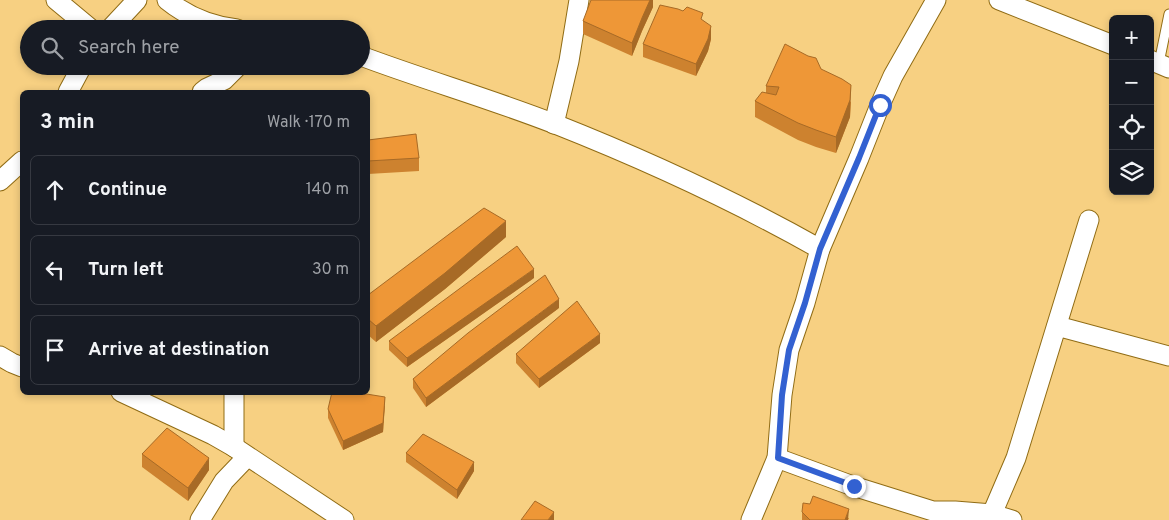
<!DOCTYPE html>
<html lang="en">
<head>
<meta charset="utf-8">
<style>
  body { margin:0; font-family:Overpass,sans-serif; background:#242831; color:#f1f3f6 }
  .controls { position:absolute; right:15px; top:15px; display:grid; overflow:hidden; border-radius:8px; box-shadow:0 2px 8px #0003 }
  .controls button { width:45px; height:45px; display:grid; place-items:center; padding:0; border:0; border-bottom:1px solid #363941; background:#171b24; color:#f1f3f6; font:25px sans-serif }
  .stop { position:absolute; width:15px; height:15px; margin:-11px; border:4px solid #3361d1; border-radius:50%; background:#fff }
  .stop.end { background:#3361d1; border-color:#fff; box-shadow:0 1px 5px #0008 }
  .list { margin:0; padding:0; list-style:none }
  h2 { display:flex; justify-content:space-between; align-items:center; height:65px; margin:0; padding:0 20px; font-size:21px }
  h2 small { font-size:16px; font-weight:400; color:#9ea1a6 }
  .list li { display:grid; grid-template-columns:32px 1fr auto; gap:15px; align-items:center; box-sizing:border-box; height:70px; margin:0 10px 10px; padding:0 10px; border:1px solid #363941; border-radius:8px }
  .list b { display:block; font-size:19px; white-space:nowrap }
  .list em { font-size:16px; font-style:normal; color:#9ea1a6 }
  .icon { flex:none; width:28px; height:28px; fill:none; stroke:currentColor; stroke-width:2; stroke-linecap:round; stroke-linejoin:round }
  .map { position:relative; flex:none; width:1169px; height:520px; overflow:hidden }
  .search { position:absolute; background:#171b24; box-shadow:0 2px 8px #0003; left:20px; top:20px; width:350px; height:55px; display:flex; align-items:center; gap:12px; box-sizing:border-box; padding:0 18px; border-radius:28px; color:#9ea1a6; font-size:19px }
  .panel { position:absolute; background:#171b24; box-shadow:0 2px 8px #0003; left:20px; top:90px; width:350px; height:305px; border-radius:8px }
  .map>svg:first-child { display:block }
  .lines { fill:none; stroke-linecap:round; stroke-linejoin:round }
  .service-casing { stroke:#906c15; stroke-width:11 }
  .minor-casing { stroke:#906c15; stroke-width:21 }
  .service { stroke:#fff; stroke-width:9 }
  .minor { stroke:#fff; stroke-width:19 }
  .wall { fill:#cd822f }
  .shaded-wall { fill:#a76a26 }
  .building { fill:#ee9737; stroke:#a76a26 }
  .route { stroke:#3361d1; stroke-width:6 }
</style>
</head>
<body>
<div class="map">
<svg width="1169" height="520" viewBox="0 0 1169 520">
  <rect width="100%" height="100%" fill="#f7d082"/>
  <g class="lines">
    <g class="service-casing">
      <path id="service" d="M 1159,63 L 1169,14"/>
    </g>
    <g class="minor-casing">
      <g id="minor">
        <path d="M 56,0 L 91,29"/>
        <path d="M 167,0 C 188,17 211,26 237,29"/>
        <path d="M 999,0 L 1113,45"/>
        <path d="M 110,29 L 137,0"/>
        <path d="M 361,56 C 425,80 491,99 555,124 C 646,160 735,201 820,249"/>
        <path d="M 1150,60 L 1169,68"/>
        <path d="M 68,92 L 82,66"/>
        <path d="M 202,92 L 207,88 L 224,80 L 238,66"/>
        <path d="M 554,124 L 569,61 L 579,0"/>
        <path d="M 0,181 L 22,161"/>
        <path d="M 1057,326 L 1169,356"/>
        <path d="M 0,356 L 12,363 L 22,367"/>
        <path d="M 121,392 L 213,435 L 234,447 L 344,520"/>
        <path d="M 234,447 L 234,392"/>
        <path d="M 777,458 L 853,486 L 933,511 L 955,511 L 992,514 L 1012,520"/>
        <path d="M 992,514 L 1016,458 L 1089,220"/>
        <path d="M 200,520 L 224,481 L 247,457"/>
        <path d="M 751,520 L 777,458 L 782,395 L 789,350 L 805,303 L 820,249 L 859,158 L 880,105 L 893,76 L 936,0"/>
      </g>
    </g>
    <use href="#service" class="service"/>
    <use href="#minor" class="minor"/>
  </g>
  <g class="wall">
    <path d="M 653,0 L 653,7 L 642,31 L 632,56 L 583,34 L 583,21 Z"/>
    <path d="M 703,21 L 711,39 L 708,51 L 696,76 L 643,57 L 643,44 Z"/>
    <path d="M 821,69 L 851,102 L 850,117 L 836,153 L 816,147 L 798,140 L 755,117 L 755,101 L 766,93 L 766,86 Z"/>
    <path d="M 368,140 L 419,158 L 419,171 L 368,174 Z"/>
    <path d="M 506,237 L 445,289 L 376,342 L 368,335 L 368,295 Z"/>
    <path d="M 534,278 L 407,367 L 389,350 L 389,341 Z"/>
    <path d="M 559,308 L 426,407 L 413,388 L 413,379 Z"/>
    <path d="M 600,343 L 539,388 L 516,363 L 516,354 Z"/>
    <path d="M 385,406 L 383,432 L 343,450 L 328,418 L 328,409 Z"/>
    <path d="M 406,453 L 474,471 L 457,499 L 406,462 Z"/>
    <path d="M 142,454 L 209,470 L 188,501 L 142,467 Z"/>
    <path d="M 802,512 L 849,518 L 848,520 L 801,520 L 802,520 Z"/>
  </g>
  <g class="shaded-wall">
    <path d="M 650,0 L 653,0 L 653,7 L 642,31 L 632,56 L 632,43 L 642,18 Z"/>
    <path d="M 711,26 L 711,39 L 708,51 L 696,76 L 696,64 Z"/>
    <path d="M 851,85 L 850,117 L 836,153 L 836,137 Z"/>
    <path d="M 506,221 L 506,237 L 445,289 L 376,342 L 376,326 Z"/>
    <path d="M 534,269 L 534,278 L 407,367 L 407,358 Z"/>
    <path d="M 559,299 L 559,308 L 426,407 L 426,398 Z"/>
    <path d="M 600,334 L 600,343 L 539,388 L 539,379 Z"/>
    <path d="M 385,397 L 383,432 L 343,450 L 343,441 Z"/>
    <path d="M 209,458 L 209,470 L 188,501 L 188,488 Z"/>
    <path d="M 474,462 L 474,471 L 457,499 L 457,490 Z"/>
    <path d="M 849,509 L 848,520 L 845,520 Z"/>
    <path d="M 554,512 L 554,520 L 548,520 Z"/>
  </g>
  <g class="building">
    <path d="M 591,0 L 650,0 L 642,18 L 632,43 L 583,21 Z"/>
    <path d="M 660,5 L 678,9 L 683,11 L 687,7 L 703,13 L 701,19 L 711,26 L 708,39 L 696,64 L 643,44 Z"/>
    <path d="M 785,44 L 808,56 L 816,58 L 821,69 L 842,79 L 851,85 L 850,100 L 836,137 L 816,130 L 798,123 L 755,101 L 762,92 L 776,95 L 779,87 L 766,86 Z"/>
    <path d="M 416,134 L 419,158 L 368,161 L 368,140 Z"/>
    <path d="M 484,208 L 506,221 L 445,273 L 376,326 L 368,319 L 368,295 Z"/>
    <path d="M 517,246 L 534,269 L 407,358 L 389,341 Z"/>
    <path d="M 545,275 L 559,299 L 426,398 L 413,379 L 468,333 Z"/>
    <path d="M 577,301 L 600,334 L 539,379 L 516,354 Z"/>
    <path d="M 332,392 L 354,392 L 385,397 L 383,423 L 343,441 L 328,409 Z"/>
    <path d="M 167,428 L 209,458 L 188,488 L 142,454 Z"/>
    <path d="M 423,434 L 474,462 L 457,490 L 406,453 Z"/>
    <path d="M 813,496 L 849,509 L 845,520 L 810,520 L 802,512 L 803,503 L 810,504 Z"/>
    <path d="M 535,501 L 554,512 L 548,520 L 521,520 Z"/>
  </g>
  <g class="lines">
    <path class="route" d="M 854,486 L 778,458 L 782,395 L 789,350 L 805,303 L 820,249 L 859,158 L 880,105"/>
  </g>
</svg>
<div class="controls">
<button>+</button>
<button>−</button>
<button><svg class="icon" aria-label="locate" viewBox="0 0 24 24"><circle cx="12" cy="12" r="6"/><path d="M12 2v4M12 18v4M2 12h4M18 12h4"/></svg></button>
<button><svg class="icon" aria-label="layers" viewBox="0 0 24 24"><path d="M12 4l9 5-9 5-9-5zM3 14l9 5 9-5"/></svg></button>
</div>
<div class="stop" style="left:880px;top:105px"></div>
<div class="stop end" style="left:854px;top:486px"></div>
<div class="search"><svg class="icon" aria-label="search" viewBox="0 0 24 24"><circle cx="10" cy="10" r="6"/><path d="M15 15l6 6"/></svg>Search here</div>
<section class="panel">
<h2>3 min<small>Walk · 170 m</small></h2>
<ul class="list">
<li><svg class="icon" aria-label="ahead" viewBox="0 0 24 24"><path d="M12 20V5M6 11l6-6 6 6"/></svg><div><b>Continue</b></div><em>140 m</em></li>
<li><svg class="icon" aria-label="left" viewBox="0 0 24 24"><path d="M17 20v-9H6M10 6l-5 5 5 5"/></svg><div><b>Turn left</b></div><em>30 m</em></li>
<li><svg class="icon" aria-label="arrive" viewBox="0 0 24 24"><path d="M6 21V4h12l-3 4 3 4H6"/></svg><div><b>Arrive at destination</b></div></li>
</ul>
</section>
</div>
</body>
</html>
